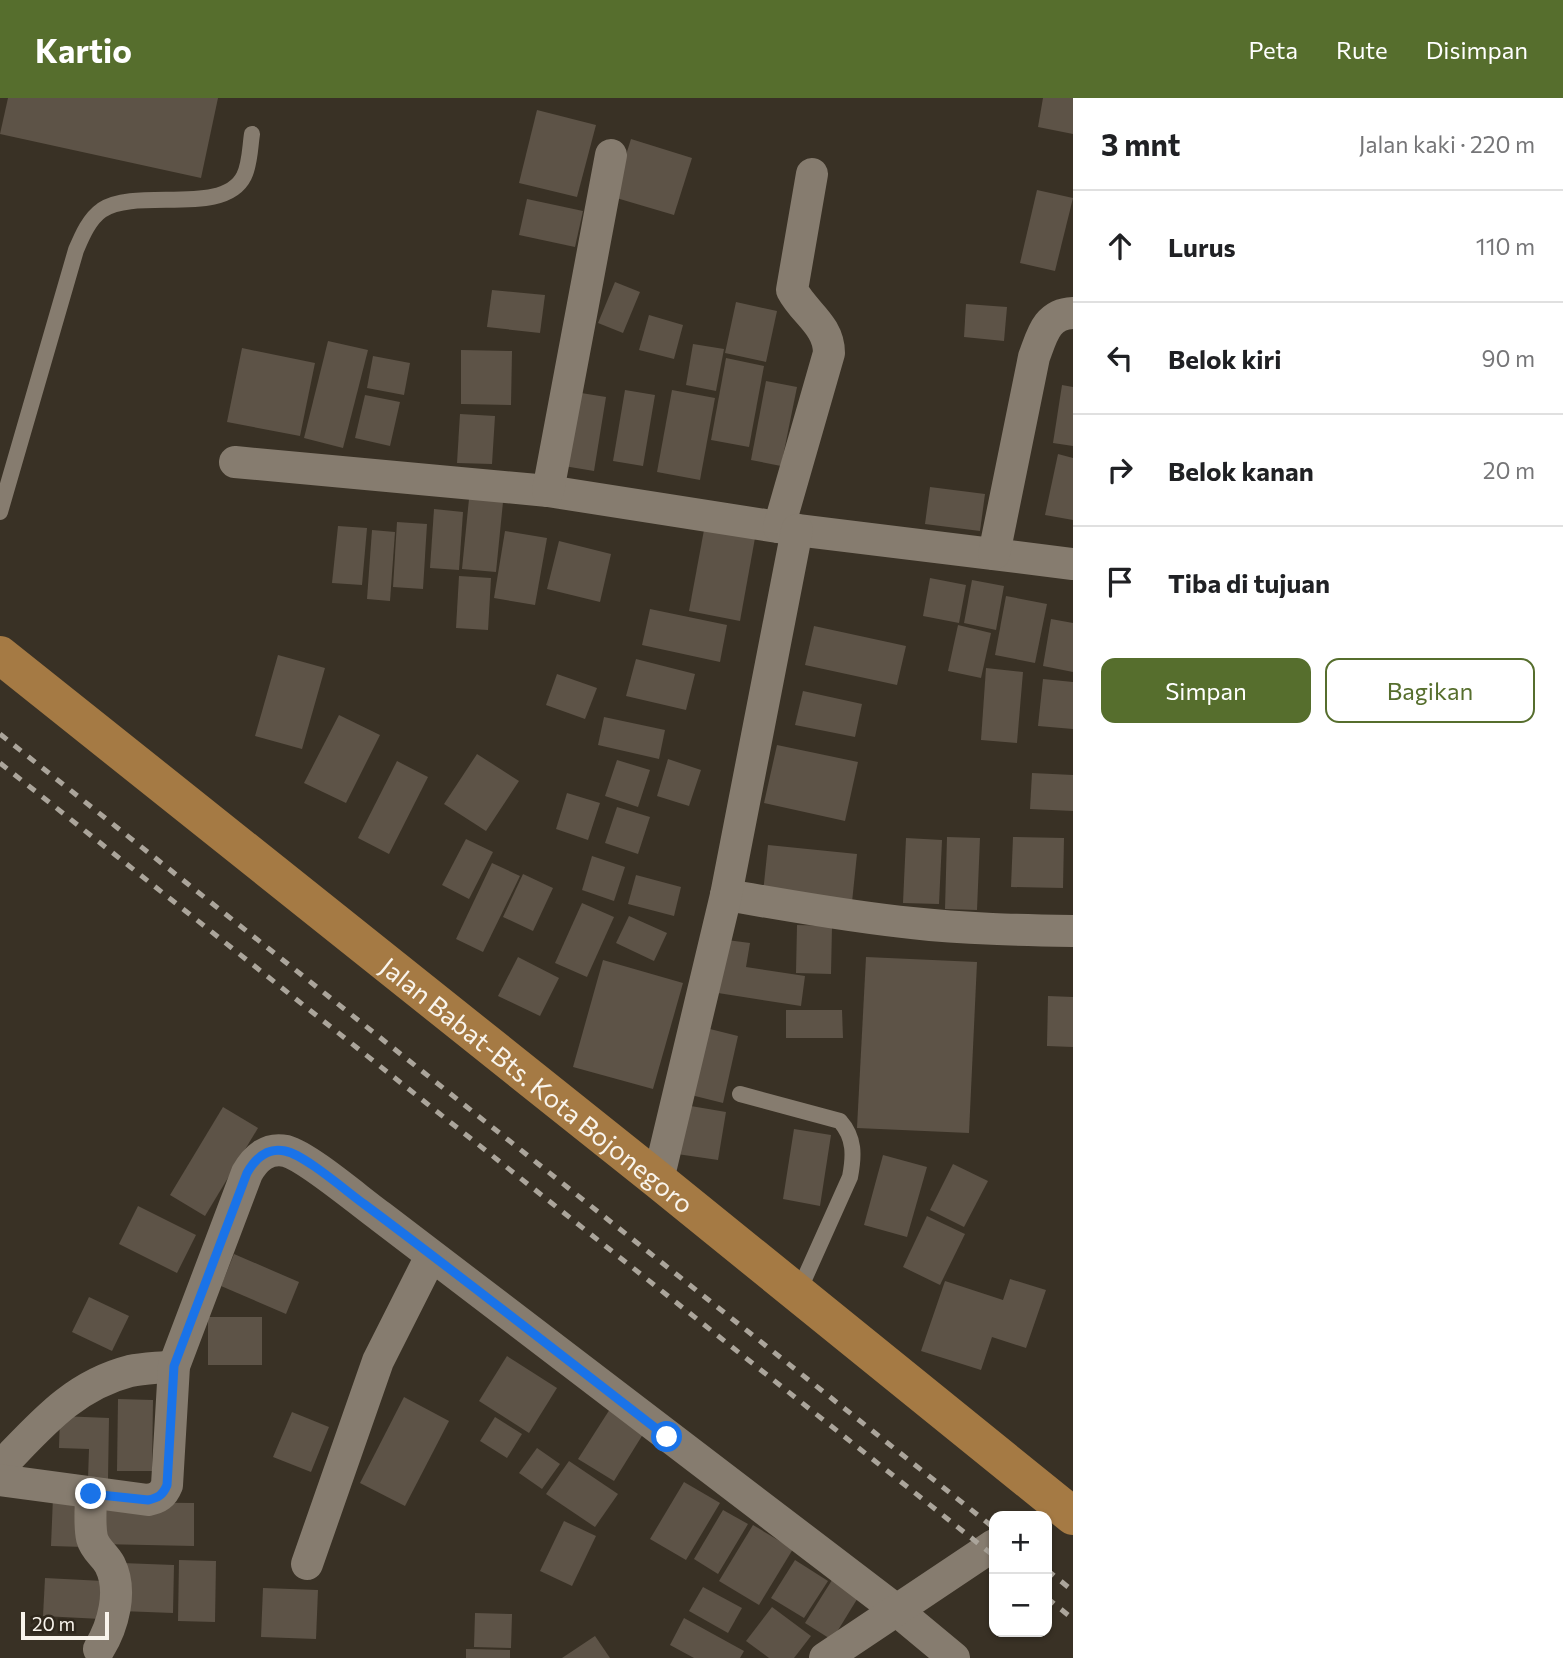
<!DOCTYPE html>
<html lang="id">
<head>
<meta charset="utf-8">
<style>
  body { margin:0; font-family:Commissioner,sans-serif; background:#f2f2f2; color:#202124 }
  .controls { position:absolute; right:21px; bottom:21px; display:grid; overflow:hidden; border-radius:14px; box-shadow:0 2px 5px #0004 }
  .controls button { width:63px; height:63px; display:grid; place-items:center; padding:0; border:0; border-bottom:2px solid #e0e0e0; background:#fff; color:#202124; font:35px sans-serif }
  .scale { position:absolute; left:21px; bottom:18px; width:88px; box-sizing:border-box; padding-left:7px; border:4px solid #f9f4ec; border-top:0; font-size:19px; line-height:24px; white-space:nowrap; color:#f9f4ec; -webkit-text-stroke:5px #2f271c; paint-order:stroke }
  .stop { position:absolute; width:21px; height:21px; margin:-16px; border:5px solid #1a73e8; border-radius:50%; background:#fff }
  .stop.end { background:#1a73e8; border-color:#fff; box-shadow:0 2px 7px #0008 }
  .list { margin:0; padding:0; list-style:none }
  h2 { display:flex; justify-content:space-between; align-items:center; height:91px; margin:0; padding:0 28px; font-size:30px }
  h2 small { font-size:23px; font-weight:400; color:#757577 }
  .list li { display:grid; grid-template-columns:46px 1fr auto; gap:21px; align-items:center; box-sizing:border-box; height:112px; padding:0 28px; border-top:2px solid #e0e0e0 }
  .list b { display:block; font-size:26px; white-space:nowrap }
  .list em { font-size:23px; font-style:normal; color:#757577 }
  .actions { display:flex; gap:14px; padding:21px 28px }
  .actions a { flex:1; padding:16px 0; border:2px solid #566e2d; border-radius:14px; text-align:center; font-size:24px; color:#566e2d }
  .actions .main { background:#566e2d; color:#fff }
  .icon { flex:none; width:38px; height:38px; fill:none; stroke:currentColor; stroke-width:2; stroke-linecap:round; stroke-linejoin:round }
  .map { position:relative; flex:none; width:1073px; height:1560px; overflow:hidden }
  header { display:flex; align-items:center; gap:42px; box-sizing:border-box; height:98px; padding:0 35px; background:#566e2d; color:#fff }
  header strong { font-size:33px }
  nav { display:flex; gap:38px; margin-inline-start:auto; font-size:24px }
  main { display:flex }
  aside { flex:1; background:#fff }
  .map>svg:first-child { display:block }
  .building { fill:#5d5347 }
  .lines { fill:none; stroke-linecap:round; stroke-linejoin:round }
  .service { stroke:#867c6f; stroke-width:16 }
  .minor { stroke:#867c6f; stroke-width:32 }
  .trunk { stroke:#a57a44; stroke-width:38 }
  .rail { stroke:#aba59b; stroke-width:5; stroke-dasharray:9 9; stroke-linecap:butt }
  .route { stroke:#1a73e8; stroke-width:9 }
  .labels { text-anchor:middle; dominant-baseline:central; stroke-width:5; stroke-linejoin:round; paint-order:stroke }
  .street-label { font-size:26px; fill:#f9f4ec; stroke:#2f271c }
</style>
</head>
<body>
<header>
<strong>Kartio</strong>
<nav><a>Peta</a><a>Rute</a><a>Disimpan</a></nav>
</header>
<main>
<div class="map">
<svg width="1073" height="1560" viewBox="0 0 1073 1560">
  <rect width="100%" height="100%" fill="#393125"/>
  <g class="building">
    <path d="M 8,0 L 218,0 L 201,80 L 0,36 Z"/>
    <path d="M 1043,0 L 1073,0 L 1073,36 L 1038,29 Z"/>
    <path d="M 537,12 L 596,27 L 577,99 L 519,85 Z"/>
    <path d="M 631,41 L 692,60 L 674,117 L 613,99 Z"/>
    <path d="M 1037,92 L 1073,100 L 1055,173 L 1020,165 Z"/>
    <path d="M 527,101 L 583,113 L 575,149 L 519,137 Z"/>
    <path d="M 615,184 L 640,194 L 623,235 L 598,225 Z"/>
    <path d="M 492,192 L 545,197 L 540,235 L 487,229 Z"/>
    <path d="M 736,204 L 777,213 L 766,264 L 725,255 Z"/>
    <path d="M 966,206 L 1007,209 L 1004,243 L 964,239 Z"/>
    <path d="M 649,217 L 683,227 L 674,261 L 639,252 Z"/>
    <path d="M 328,243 L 368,252 L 343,350 L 304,340 Z"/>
    <path d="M 693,246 L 724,251 L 716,293 L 686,287 Z"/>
    <path d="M 242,250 L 315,265 L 300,338 L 227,324 Z"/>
    <path d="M 461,252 L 512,253 L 511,307 L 461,306 Z"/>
    <path d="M 373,258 L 410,265 L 404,297 L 367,290 Z"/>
    <path d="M 726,260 L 764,268 L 749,349 L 711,342 Z"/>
    <path d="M 766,283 L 797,289 L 781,368 L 751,362 Z"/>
    <path d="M 1062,287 L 1073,289 L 1073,348 L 1053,345 Z"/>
    <path d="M 625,292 L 655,297 L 643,368 L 613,363 Z"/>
    <path d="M 672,292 L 715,300 L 700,382 L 657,374 Z"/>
    <path d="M 575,294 L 606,299 L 594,373 L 564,368 Z"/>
    <path d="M 365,297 L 400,304 L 390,348 L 355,340 Z"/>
    <path d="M 460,316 L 495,318 L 492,366 L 457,365 Z"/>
    <path d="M 1058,356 L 1073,360 L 1073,422 L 1045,417 Z"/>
    <path d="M 930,389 L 985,396 L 980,433 L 925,426 Z"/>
    <path d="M 469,401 L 503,404 L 496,474 L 462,471 Z"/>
    <path d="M 434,411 L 463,414 L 459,472 L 430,470 Z"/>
    <path d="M 397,424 L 427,426 L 423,491 L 393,489 Z"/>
    <path d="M 338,428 L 367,430 L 362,487 L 332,485 Z"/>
    <path d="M 372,432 L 395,434 L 390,503 L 367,501 Z"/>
    <path d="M 704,432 L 755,440 L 740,523 L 689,513 Z"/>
    <path d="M 505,433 L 547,440 L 535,507 L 494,500 Z"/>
    <path d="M 559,443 L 611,456 L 600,504 L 547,491 Z"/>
    <path d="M 459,478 L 491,480 L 488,532 L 456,530 Z"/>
    <path d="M 930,480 L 966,487 L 959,525 L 923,518 Z"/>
    <path d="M 972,482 L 1004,488 L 996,532 L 964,525 Z"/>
    <path d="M 1006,498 L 1047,506 L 1035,565 L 995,557 Z"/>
    <path d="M 650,511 L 727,527 L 720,564 L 642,547 Z"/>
    <path d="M 1051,521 L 1073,525 L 1073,574 L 1043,568 Z"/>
    <path d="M 958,527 L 991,535 L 981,580 L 948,573 Z"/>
    <path d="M 814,528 L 906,548 L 897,587 L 805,567 Z"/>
    <path d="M 278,557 L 325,570 L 302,651 L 255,638 Z"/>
    <path d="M 636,561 L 695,576 L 686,612 L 626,598 Z"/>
    <path d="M 986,570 L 1023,574 L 1017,645 L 981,642 Z"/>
    <path d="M 557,576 L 597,590 L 585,621 L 546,607 Z"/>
    <path d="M 1043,581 L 1073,584 L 1073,631 L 1038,628 Z"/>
    <path d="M 803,593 L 862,606 L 855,639 L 795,627 Z"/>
    <path d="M 339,617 L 380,637 L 346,705 L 304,685 Z"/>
    <path d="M 604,619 L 665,632 L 659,661 L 598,647 Z"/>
    <path d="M 777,647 L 858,664 L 845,723 L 764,705 Z"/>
    <path d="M 477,656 L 519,683 L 486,733 L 444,706 Z"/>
    <path d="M 668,661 L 701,672 L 689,708 L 657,698 Z"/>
    <path d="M 617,662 L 650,672 L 638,709 L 605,698 Z"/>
    <path d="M 397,663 L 428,679 L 389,756 L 358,740 Z"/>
    <path d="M 1032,675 L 1073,677 L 1073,713 L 1030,711 Z"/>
    <path d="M 567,695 L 600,705 L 588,742 L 556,731 Z"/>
    <path d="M 617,709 L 650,719 L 638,756 L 605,745 Z"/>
    <path d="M 947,739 L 980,740 L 977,812 L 945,811 Z"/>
    <path d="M 1013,739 L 1064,740 L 1063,790 L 1011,789 Z"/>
    <path d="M 906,740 L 942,742 L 939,806 L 903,805 Z"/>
    <path d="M 466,741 L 493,754 L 469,801 L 442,787 Z"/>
    <path d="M 768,747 L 857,756 L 852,804 L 763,795 Z"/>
    <path d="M 592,758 L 625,769 L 614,803 L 582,792 Z"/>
    <path d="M 492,765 L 520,778 L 483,854 L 456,841 Z"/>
    <path d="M 523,776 L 553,790 L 533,833 L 503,819 Z"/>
    <path d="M 636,777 L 681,789 L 674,818 L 628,806 Z"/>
    <path d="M 582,805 L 614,819 L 587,879 L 555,865 Z"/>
    <path d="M 629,818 L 667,835 L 654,863 L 616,845 Z"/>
    <path d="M 797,827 L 832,828 L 831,876 L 796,875 Z"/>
    <path d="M 727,842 L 750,845 L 746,869 L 805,878 L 801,908 L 718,895 Z"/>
    <path d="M 518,859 L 559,880 L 540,918 L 498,898 Z"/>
    <path d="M 866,859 L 977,864 L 969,1035 L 857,1030 Z"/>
    <path d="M 603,862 L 683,885 L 653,991 L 573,969 Z"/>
    <path d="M 1048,898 L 1073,899 L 1073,949 L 1047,948 Z"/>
    <path d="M 786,912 L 842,912 L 843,940 L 786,940 Z"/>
    <path d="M 706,930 L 738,938 L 723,1005 L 691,997 Z"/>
    <path d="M 685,1007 L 726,1014 L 718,1062 L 677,1056 Z"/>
    <path d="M 223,1009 L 258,1030 L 205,1118 L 170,1097 Z"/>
    <path d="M 794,1031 L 831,1037 L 820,1108 L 783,1101 Z"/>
    <path d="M 883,1057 L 927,1069 L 907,1139 L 864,1127 Z"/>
    <path d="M 953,1066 L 988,1083 L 964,1129 L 930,1112 Z"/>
    <path d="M 138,1108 L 196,1137 L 177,1175 L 119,1146 Z"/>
    <path d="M 927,1118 L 965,1136 L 940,1187 L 903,1169 Z"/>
    <path d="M 234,1156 L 299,1184 L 286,1216 L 221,1188 Z"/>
    <path d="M 1010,1181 L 1046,1192 L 1026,1250 L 992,1239 L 981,1272 L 921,1253 L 945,1183 L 1003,1202 Z"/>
    <path d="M 89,1199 L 129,1218 L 112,1253 L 72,1234 Z"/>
    <rect x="208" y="1219" width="54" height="48"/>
    <path d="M 507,1258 L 557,1290 L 529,1335 L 479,1303 Z"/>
    <path d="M 404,1299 L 449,1323 L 405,1408 L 360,1385 Z"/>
    <path d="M 118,1301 L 153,1302 L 152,1373 L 117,1373 Z"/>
    <path d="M 610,1311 L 645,1333 L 614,1383 L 578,1361 Z"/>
    <path d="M 292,1314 L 329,1329 L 311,1374 L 273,1359 Z"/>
    <path d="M 60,1318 L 109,1320 L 108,1381 L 88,1381 L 89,1351 L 59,1350 Z"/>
    <path d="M 495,1319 L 522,1336 L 507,1360 L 480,1343 Z"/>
    <path d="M 537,1350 L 560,1366 L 542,1391 L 519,1375 Z"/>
    <path d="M 569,1363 L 618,1396 L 595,1429 L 546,1396 Z"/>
    <path d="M 684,1384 L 720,1405 L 686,1462 L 650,1441 Z"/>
    <path d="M 53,1399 L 85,1400 L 84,1449 L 51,1448 Z"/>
    <path d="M 100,1404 L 194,1405 L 194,1448 L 99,1446 Z"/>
    <path d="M 723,1412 L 748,1426 L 718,1476 L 694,1461 Z"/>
    <path d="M 564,1423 L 596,1438 L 572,1488 L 540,1473 Z"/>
    <path d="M 753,1427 L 793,1451 L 759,1507 L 719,1483 Z"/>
    <path d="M 179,1462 L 216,1463 L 215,1524 L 178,1523 Z"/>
    <path d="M 795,1462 L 828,1483 L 804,1520 L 771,1500 Z"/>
    <path d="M 122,1465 L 174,1467 L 173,1515 L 121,1513 Z"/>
    <path d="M 45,1480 L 103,1483 L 101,1521 L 43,1518 Z"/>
    <path d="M 832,1482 L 859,1498 L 832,1542 L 805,1525 Z"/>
    <path d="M 703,1489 L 742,1510 L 728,1535 L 689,1513 Z"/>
    <path d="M 263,1490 L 318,1492 L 316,1541 L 261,1539 Z"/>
    <path d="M 772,1509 L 811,1538 L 794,1560 L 769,1560 L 746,1543 Z"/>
    <path d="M 475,1515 L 512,1516 L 511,1550 L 474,1549 Z"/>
    <path d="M 684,1520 L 744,1553 L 740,1560 L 694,1560 L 670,1547 Z"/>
    <path d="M 595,1538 L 610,1560 L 562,1560 Z"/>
    <path d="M 466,1551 L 510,1552 L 510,1560 L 466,1560 Z"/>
  </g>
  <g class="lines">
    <g class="service">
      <path d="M 0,414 L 76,152 C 82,138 89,121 102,112 C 137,89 224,119 244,78 C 250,66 250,49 252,36"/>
      <path d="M 740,996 L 840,1023 C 855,1040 854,1058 850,1079 L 798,1195"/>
    </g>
    <g class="minor">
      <path d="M 235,364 L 548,393 L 797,432 L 1073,466"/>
      <path d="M 548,393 L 611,57"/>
      <path d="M 779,429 L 829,255 C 829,227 804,215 792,192 L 812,76"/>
      <path d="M 994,456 L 1034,259 C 1042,238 1046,216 1073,215"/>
      <path d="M 726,797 C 787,807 849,819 912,825 C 965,831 1019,832 1073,833"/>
      <path d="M 658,1082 L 726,797 L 797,432"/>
      <path d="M 0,1369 C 40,1328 72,1288 130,1273 C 144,1270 160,1270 174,1268"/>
      <path d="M 0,1382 L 148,1402 C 158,1400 163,1397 167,1387 L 174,1268 L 247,1075 C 255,1061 267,1049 286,1053 C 308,1059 359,1103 380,1118 L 895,1511 L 954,1560"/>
      <path d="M 91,1396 C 91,1410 89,1426 92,1440 C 95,1452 105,1457 110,1467 C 123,1493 113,1528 99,1551"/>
      <path d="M 307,1466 L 378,1263 L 431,1158"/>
      <path d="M 825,1560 L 994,1447"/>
    </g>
    <path class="trunk" id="s1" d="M 0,557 L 658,1082 L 1073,1418"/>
    <g class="rail">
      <path d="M 0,636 L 994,1430"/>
      <path d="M 0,665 L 994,1458"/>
      <path d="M 1047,1472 L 1073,1493"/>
      <path d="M 1047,1500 L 1073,1521"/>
    </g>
  </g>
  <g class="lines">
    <path class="route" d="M 91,1396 L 148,1402 C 158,1400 163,1397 167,1387 L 174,1268 L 247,1075 C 255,1061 267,1049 285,1053 C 305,1057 346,1093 364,1106 C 466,1182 566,1261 667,1339"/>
  </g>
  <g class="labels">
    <g class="street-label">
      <text stroke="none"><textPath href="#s1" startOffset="688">Jalan Babat-Bts. Kota Bojonegoro</textPath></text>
    </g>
  </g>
</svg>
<div class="controls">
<button>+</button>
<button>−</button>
</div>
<div class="scale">20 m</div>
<div class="stop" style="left:667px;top:1339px"></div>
<div class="stop end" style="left:91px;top:1396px"></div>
</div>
<aside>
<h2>3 mnt<small>Jalan kaki · 220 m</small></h2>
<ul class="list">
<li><svg class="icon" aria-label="ahead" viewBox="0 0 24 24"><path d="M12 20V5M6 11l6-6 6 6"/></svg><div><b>Lurus</b></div><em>110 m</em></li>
<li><svg class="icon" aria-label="left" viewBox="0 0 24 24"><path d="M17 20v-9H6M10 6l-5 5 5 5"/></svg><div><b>Belok kiri</b></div><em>90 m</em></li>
<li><svg class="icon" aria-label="right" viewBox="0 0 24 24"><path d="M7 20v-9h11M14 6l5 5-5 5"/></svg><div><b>Belok kanan</b></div><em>20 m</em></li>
<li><svg class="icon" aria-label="arrive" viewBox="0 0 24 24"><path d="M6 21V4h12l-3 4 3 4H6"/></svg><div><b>Tiba di tujuan</b></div></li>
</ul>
<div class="actions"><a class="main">Simpan</a><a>Bagikan</a></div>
</aside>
</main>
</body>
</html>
